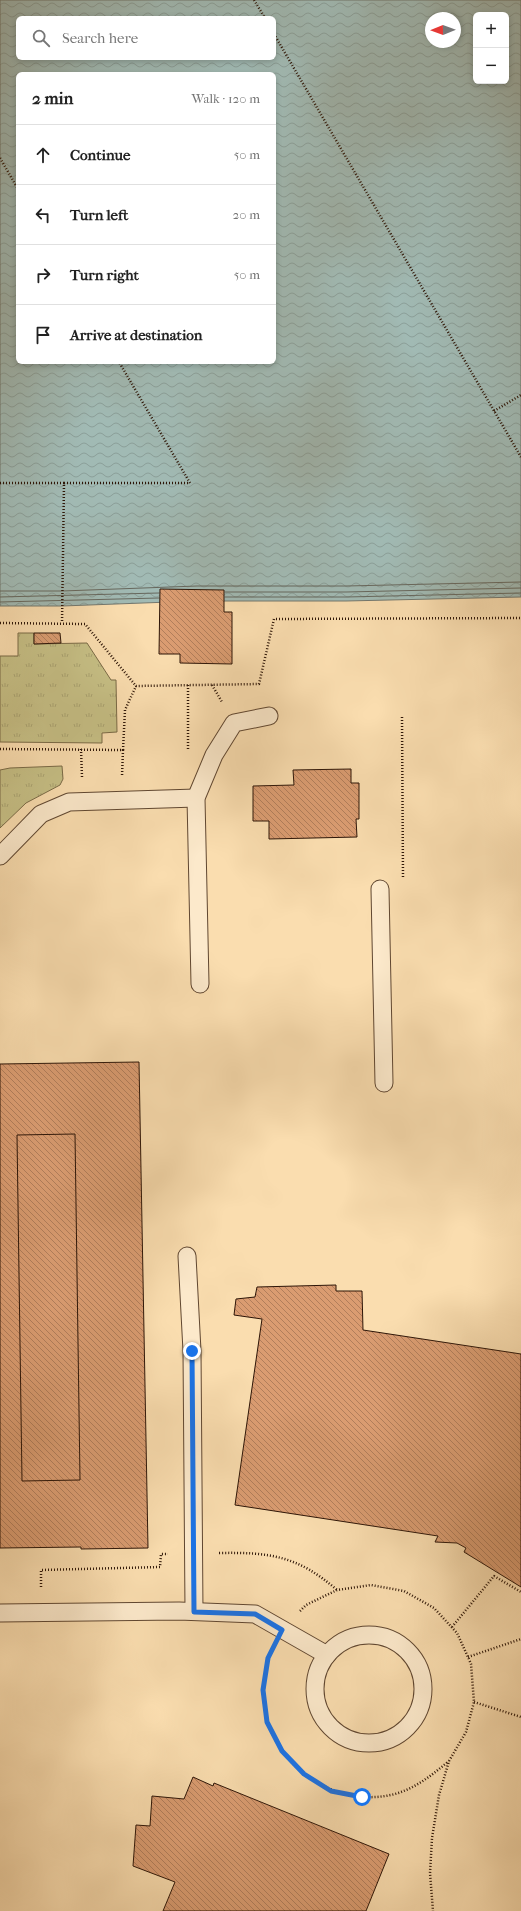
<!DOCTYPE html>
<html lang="en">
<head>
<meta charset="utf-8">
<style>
  body { margin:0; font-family:"IM FELL French Canon",serif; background:#f2f2f2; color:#222 }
  .controls { position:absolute; right:12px; top:12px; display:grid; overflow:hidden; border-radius:6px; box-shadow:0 2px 6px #0003 }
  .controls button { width:36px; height:36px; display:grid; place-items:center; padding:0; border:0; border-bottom:1px solid #e0e0e0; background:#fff; color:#222; font:20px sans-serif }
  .compass { position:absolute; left:425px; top:12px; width:36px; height:36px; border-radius:50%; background:#fff; box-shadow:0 2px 6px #0003; rotate:269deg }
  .stop { position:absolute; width:12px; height:12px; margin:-9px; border:3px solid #1a73e8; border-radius:50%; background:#fff }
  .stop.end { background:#1a73e8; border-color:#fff; box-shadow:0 1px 4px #0008 }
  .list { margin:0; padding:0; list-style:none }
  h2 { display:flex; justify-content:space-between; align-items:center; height:52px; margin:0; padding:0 16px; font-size:17px }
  h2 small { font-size:13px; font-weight:400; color:#767676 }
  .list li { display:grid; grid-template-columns:26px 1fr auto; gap:12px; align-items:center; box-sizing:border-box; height:60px; padding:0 16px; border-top:1px solid #e0e0e0 }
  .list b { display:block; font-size:15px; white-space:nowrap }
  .list em { font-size:13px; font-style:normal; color:#767676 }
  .icon { flex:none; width:22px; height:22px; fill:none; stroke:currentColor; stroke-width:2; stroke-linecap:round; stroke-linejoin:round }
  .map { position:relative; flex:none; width:521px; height:1911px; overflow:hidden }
  .search { position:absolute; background:#fff; box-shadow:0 2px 6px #0003; left:16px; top:16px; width:260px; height:44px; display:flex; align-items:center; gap:10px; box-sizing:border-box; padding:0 14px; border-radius:6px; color:#767676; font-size:15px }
  .panel { position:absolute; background:#fff; box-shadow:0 2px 6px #0003; left:16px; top:72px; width:260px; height:292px; border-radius:6px }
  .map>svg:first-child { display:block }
  .grass { fill:url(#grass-tufts); stroke:#7a6a46 }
  .water { fill:url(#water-waves); stroke:#73786f; fill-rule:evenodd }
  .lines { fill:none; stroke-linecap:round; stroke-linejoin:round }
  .shore { stroke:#67685e; stroke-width:1 }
  .building { fill:url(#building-back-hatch); stroke:#2d1507 }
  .service-casing { stroke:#604731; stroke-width:19 }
  .path { stroke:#2d1507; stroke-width:2.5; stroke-dasharray:1 2; stroke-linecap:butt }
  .service { stroke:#fce9cb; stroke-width:17 }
  .route { stroke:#1a73e8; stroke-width:5 }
</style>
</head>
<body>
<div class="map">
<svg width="521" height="1911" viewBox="0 0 521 1911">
  <defs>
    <pattern id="grass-tufts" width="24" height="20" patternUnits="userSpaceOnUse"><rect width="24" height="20" fill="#c6bf85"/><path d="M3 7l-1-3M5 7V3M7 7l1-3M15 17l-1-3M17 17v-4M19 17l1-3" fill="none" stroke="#aaa371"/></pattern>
    <pattern id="water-waves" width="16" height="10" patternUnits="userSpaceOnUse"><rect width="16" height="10" fill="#a1bab4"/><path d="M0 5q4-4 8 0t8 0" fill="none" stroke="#8b9f99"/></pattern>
    <pattern id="building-back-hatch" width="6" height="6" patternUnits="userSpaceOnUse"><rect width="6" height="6" fill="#da9c71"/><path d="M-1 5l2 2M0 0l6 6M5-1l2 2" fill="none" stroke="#b17e5b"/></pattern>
  </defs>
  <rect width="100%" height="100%" fill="#faddaf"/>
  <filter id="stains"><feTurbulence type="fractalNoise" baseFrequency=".005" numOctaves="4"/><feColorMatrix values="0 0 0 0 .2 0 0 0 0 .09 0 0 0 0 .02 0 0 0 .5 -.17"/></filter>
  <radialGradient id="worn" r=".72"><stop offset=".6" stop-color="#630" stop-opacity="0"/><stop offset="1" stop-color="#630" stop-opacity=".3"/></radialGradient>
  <g class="grass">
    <path d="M 18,633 L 34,633 L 34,644 L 87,643 L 111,680 L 116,680 L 117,732 L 102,733 L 102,743 L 0,742 L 0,656 L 18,656 Z"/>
    <path d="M 62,766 L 63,779 L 60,785 L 26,803 L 0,828 L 0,770 L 10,768 Z"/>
  </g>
  <path class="water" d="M 0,0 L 521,0 L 521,597 L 346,601 L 197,601 L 62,606 L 0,606 ZM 476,15 L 506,15 L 506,81 L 476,81 ZM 18,18 L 274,18 L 274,58 L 18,58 ZM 431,18 L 455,18 L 455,42 L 431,42 ZM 18,74 L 274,74 L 274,362 L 18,362 Z"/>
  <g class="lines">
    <g class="shore">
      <path d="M 0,591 L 62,591 L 197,586 L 346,586 L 521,582"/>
      <path d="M 225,592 L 346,592 L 521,588"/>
      <path d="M 0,597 L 159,593"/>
      <path d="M 225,597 L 346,597 L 521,593"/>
      <path d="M 0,602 L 159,598"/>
    </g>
  </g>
  <g class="building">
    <path d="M 160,589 L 224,590 L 224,612 L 232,612 L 232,664 L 180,663 L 180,654 L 159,654 Z"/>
    <path d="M 34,633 L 60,633 L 61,643 L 34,644 Z"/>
    <path d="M 351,769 L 351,783 L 359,783 L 359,819 L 356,819 L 357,837 L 269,839 L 269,821 L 253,821 L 253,786 L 294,785 L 293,770 Z"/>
    <path d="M 139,1062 L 148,1548 L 81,1549 L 81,1547 L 0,1548 L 0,1064 Z"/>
    <path d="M 75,1134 L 80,1480 L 22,1481 L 17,1135 Z"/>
    <path d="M 336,1285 L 336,1291 L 362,1291 L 363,1330 L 521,1354 L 521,1587 L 464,1552 L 466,1548 L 457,1543 L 435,1542 L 438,1536 L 235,1505 L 262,1319 L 234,1315 L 236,1299 L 255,1297 L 257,1287 Z"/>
    <path d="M 193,1777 L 213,1786 L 214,1783 L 389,1854 L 366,1911 L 163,1911 L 175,1882 L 133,1866 L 136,1825 L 150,1826 L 152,1796 L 184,1799 Z"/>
  </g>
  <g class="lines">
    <g class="service-casing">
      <g id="service">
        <path d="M 0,856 L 41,814 L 69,802 L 196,798"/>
        <path d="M 380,889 L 384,1083"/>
        <path d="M 200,984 L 196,798 L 214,755 L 234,723 L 269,716"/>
        <path d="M 187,1256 L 192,1351 L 194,1611"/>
        <path d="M 0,1613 L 179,1611 L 255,1614 L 327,1655"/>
        <circle cx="369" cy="1689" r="54"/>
      </g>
    </g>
    <g class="path">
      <path d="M 254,0 L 265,18"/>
      <path d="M 274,34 L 521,457"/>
      <path d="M 0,158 L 18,189"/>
      <path d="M 494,411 L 521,395"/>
      <path d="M 0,483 L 64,483 L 62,623"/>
      <path d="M 64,483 L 190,483 L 119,362"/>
      <path d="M 0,623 L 85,624 L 136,686 L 259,684 L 274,619 L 521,618"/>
      <path d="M 212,685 L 222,702"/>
      <path d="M 402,717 L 403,878"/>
      <path d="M 0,749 L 123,750 L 122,776"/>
      <path d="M 81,749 L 82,777"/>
      <path d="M 188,749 L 188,685"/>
      <path d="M 123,750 L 125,710 L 136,686"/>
      <path d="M 219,1553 C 270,1552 298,1556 337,1590"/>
      <path d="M 41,1587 L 41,1570 L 160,1567 L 161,1554 L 168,1554"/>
      <path d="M 300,1611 L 306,1605 L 337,1590 L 371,1585 L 404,1591 L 434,1608 L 457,1633 L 468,1657 L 471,1664 L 474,1702 L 466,1732 L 449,1761 L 439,1795 L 432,1838 L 430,1873 L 433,1911"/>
      <path d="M 452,1627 L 494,1576 L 521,1592"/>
      <path d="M 271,1653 C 267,1661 266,1670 265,1679 C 253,1750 326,1812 395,1794 C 416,1788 432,1775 449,1761"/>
      <path d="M 468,1657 L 521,1639"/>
      <path d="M 474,1702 L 521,1717"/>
    </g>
    <use href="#service" class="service"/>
  </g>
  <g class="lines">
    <path class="route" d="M 192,1351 L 194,1612 L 255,1614 L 282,1630 L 268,1658 L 263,1690 L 267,1722 L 282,1751 L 304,1774 L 331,1791 L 362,1797"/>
  </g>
  <rect width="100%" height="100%" filter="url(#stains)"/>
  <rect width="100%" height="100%" fill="url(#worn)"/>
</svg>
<div class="controls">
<button>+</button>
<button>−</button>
</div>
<svg class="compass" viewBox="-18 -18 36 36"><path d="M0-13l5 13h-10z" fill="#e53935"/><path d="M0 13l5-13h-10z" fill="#767676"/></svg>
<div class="stop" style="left:362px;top:1797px"></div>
<div class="stop end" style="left:192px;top:1351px"></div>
<div class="search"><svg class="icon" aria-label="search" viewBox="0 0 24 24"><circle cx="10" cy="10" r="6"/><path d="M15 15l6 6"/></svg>Search here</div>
<section class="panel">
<h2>2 min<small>Walk · 120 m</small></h2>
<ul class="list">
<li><svg class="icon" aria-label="ahead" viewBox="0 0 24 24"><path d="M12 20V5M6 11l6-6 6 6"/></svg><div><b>Continue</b></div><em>50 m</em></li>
<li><svg class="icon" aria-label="left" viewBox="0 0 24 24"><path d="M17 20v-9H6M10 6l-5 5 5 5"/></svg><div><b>Turn left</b></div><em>20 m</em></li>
<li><svg class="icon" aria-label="right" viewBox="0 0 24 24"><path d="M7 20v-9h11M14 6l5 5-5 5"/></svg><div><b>Turn right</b></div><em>50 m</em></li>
<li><svg class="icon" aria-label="arrive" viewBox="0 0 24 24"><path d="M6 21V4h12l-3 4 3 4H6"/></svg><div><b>Arrive at destination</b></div></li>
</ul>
</section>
</div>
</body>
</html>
